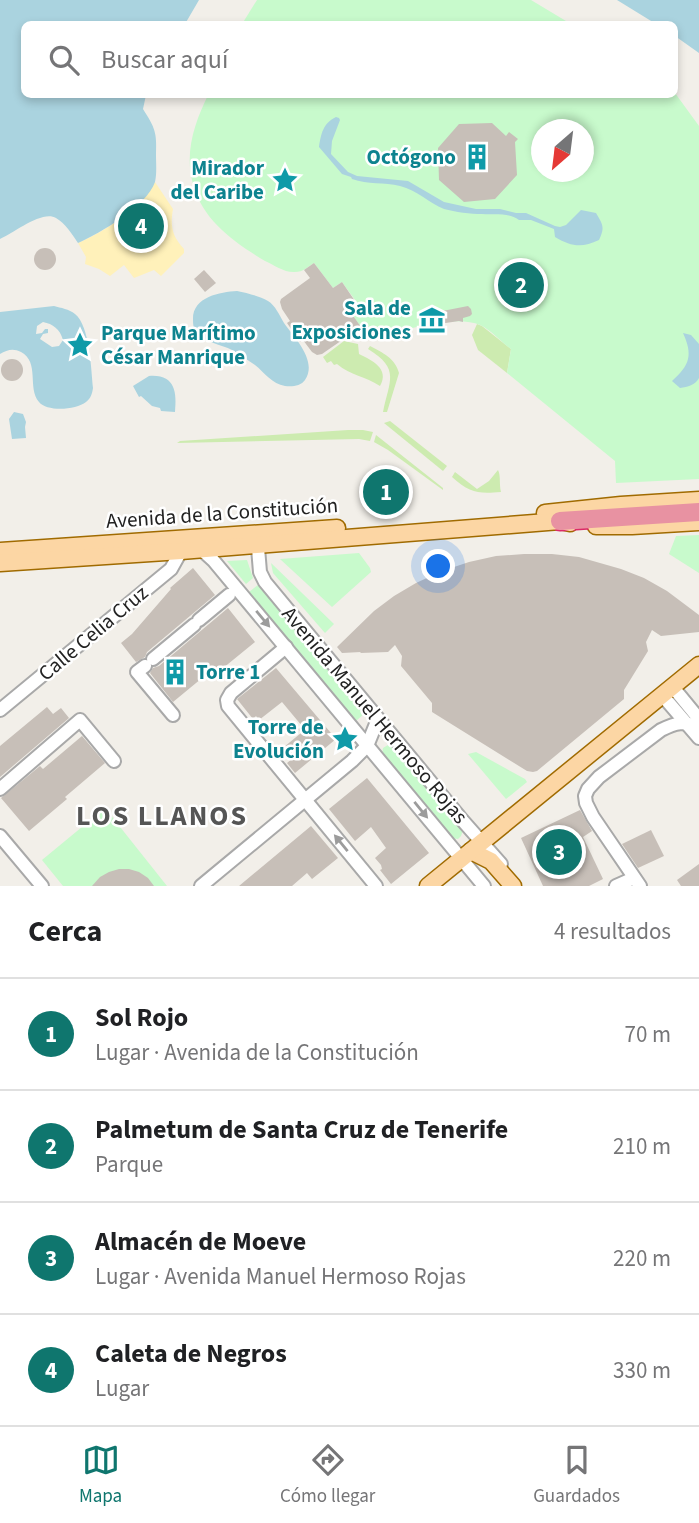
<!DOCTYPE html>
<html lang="es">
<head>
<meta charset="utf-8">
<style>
  body { margin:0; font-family:"Source Sans 3",sans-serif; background:#f6f6f6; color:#202124 }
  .compass { position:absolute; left:531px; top:119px; width:63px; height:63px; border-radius:50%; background:#fff; box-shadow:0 4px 10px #0003; rotate:208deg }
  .you { position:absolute; left:439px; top:567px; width:24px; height:24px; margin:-18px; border:5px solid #fff; border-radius:50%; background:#1a73e8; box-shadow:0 0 0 10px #1a73e833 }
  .badge { display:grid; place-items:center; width:46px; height:46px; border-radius:50%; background:#0f766e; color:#fff; font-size:23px; font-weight:700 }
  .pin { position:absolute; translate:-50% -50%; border:4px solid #fff; box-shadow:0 2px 7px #0006 }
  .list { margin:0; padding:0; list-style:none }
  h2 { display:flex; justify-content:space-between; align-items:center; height:91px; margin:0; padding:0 28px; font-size:30px }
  h2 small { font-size:23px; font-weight:400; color:#757577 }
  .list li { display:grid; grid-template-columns:46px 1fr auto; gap:21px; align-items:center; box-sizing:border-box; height:112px; padding:0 28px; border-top:2px solid #e0e0e0 }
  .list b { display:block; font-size:26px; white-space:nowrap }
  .list p { margin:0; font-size:23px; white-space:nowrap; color:#757577 }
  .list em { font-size:23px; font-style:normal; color:#757577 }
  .icon { flex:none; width:38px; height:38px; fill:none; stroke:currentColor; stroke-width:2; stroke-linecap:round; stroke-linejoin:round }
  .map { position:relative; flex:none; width:699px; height:886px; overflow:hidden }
  .search { position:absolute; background:#fff; box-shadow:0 4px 10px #0003; left:21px; right:21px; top:21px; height:77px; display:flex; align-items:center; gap:18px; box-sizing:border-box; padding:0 24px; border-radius:10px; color:#757577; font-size:26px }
  .sheet { height:539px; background:#fff }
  nav { display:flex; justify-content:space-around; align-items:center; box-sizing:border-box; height:98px; border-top:2px solid #e0e0e0; background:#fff; font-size:19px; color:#757577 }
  nav a { display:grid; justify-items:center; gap:4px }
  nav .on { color:#0f766e }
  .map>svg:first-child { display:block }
  .grass { fill:#cdebb0 }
  .sand { fill:#fff1ba }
  .park { fill:#c8facc; fill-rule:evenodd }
  .water { fill:#aad3df; fill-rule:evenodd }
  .building { fill:#c7bfb8 }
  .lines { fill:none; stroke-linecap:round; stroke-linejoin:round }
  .minor-casing { stroke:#a9a9a9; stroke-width:16 }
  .major-casing { stroke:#a06b00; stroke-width:19 }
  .highway-casing { stroke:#dc2a67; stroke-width:21 }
  .minor { stroke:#fff; stroke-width:12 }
  .major { stroke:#fcd6a4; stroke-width:16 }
  .highway { stroke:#e892a2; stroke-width:18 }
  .oneway { fill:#9c9c9c }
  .labels { text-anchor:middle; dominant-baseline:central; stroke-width:5; stroke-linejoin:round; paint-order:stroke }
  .culture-label { font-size:21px; font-weight:bold; fill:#0d838f; stroke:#fff; text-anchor:end }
  .street-label { font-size:21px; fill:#222; stroke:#fff }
  .district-label { font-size:28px; font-weight:bold; letter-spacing:2px; fill:#555; stroke:#fff }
</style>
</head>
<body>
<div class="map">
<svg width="699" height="886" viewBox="0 0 699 886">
  <rect width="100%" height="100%" fill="#f2efe9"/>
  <g class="grass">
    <path d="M 477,324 L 482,326 L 511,349 L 507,373 L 478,350 L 472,335 Z"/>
    <path d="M 344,341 L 358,344 L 359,354 C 372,360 390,369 380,386 C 365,376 351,376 337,364 L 334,365 L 331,361 L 327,363 L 323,357 Z"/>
    <path d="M 370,346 C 383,353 395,358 399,373 L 387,412 L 383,412 C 389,381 401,369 368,349 Z"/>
    <path d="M 390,421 L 447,466 L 443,471 L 384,423 Z"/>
    <path d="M 348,430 L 363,430 L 373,432 L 370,441 L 359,439 L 177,443 L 180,441 Z"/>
    <path d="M 376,435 L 443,488 L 443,490 L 388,450 L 374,442 Z"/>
    <path d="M 498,470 C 501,476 499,484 501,492 C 478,494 470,493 452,477 L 455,472 L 477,489 L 489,481 Z"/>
  </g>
  <path class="sand" d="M 155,182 L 173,209 C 170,226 172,236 184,249 L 184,253 L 161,276 L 154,270 L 134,278 L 124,265 L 110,276 L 99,269 L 85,264 L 86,257 L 78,243 C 108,230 138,209 155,182 Z"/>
  <g class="park">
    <path d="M 257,0 L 531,0 L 571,24 L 242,24 Z"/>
    <path d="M 675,93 L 699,126 L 699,479 L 616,483 L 615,461 L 507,373 L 511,349 C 501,342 491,330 480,325 C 460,316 420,325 399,332 C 390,334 381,339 372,335 C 361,331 354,316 347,307 L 355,300 L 342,282 L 333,288 L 314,263 C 308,267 303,272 295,272 C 285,273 274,265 265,261 C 234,242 203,221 193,184 C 184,152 195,122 208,95 L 674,94 ZM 542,130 L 584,130 L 584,172 L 542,172 Z"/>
    <path d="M 699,535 L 699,573 L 669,554 L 676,536 Z"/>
    <path d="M 359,553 L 370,568 L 371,572 L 332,607 L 280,559 Z"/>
    <path d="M 247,560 L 253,578 L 246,584 L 227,561 Z"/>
    <path d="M 271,563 L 334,624 L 325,633 L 273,573 Z"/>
    <path d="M 258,585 L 365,713 L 356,721 L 249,592 Z"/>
    <path d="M 388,745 L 394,747 L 460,827 L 463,830 L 461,836 L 458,839 L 451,838 L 382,755 L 383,748 Z"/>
    <path d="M 476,752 L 525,779 L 527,782 L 506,799 L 468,754 Z"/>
    <path d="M 105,808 L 167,886 L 63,886 L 42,860 Z"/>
  </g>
  <g class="water">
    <path d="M 0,0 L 199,0 L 185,24 L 24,24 L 24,94 L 146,95 L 143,109 C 155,128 157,132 156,155 C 156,163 157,174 155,182 C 147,206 100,233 78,243 C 72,234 65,223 56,218 C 42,210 14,233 0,239 Z"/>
    <path d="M 617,0 L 699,0 L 699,53 L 675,36 L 674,24 L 656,24 Z"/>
    <path d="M 336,117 L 339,118 L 340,120 L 332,141 L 331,154 L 348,172 L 357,176 L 408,181 L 444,202 L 476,209 L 500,209 L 516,213 L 526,213 L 555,226 L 560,227 L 566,225 L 581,210 L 596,213 C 603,225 605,227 599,240 C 582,248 572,247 555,237 L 554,229 L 531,220 L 519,220 C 508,212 495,215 482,214 C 471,214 455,212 444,209 C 429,203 417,190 400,186 C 384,182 368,185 352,179 L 351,177 L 342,174 L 319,147 C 321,134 323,123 336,117 Z"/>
    <path d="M 237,291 C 247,293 259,296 268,301 C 275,305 280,316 284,323 C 294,337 318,361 305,380 C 301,386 292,387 285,386 C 272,384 265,373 255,365 C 249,361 243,357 237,353 C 226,345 209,344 198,335 C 194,331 193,326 193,320 C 192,297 220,292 237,291 Z"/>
    <path d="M 54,306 C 61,308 69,309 75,314 C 90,326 91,369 93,388 C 92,394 91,398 86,402 C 76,410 47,412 39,402 C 27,388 40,362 21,352 C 13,348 7,350 0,354 L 0,312 ZM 43,322 C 53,324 60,329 63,340 L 59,346 L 52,347 L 40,339 L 43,334 L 48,333 L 48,329 L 45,329 L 42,333 L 36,334 L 37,326 Z"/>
    <path d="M 683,333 L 691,335 L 699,344 L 699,378 C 695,385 688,387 680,388 L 672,381 C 690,365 693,355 683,333 Z"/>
    <path d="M 149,376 C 175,374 177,392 175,412 L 161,411 L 160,408 L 152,406 L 141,396 L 139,397 L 133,386 Z"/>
    <path d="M 14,412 L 23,414 L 26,422 L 25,427 L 26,438 L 12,439 L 9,419 Z"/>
  </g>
  <g class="building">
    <path d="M 492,123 L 506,136 L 509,132 L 518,139 L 515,142 L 517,175 L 495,199 L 464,202 L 439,180 L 438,148 L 459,124 Z"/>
    <circle cx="45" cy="259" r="11"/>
    <path d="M 314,263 L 333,288 L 342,282 L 355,301 L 347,307 L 361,327 L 322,354 L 317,355 L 312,352 L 303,340 L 300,342 L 287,323 L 290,321 L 282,309 L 280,302 L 281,299 L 310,278 L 304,270 Z"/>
    <path d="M 204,270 L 216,283 L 205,292 L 194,279 Z"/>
    <path d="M 468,306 L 471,309 L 472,314 L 470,316 L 463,318 L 463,322 L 459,321 L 419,327 L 422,315 Z"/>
    <circle cx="12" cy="370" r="11"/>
    <path d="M 524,554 L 552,554 L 579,557 L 621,569 L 644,578 L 667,591 L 699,615 L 699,632 L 661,636 L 652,630 L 646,642 L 648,651 L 624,690 L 624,699 L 537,771 L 533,772 L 527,771 L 432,712 L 432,703 L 401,666 L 402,656 L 395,645 L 388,652 L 360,653 L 361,652 L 342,653 L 337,647 L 374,611 L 394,596 L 416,583 L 442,571 L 469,562 L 496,556 Z"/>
    <path d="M 193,568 L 215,595 L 147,652 L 145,657 L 136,662 L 121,643 L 132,634 L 171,589 L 170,588 Z"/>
    <path d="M 228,608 L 255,642 L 217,673 L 213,669 L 173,702 L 150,673 L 153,668 L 159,666 Z"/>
    <path d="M 276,668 L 336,739 L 295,773 L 287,763 L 293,758 L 284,747 L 301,733 L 298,729 L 302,726 L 282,702 L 259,720 L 256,716 L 253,719 L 237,699 Z"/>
    <path d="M 47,707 L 53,714 L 61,708 L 69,718 L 0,777 L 0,746 Z"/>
    <path d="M 82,736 L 105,763 L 65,797 L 67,799 L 29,831 L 1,798 L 40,766 L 43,769 Z"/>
    <path d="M 367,778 L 429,853 L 391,884 L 380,870 L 382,869 L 381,865 L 375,858 L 386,848 L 371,827 L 355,841 L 329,809 Z"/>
    <path d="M 580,810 L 592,831 L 583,837 L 603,879 L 589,886 L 543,886 L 521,838 Z"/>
    <path d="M 311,826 L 338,858 L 312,879 L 307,873 L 292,886 L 239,886 Z"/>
    <path d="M 651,830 L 664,856 L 638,868 L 622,844 Z"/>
    <path d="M 699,864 L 699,886 L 681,886 L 677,880 Z"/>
    <path d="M 119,869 L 129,869 L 139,872 L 148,878 L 154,886 L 92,886 L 100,877 L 109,872 Z"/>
  </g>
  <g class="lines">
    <g class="minor-casing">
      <g id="minor">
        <path d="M 257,536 L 260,572 L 265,582 L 463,821 L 501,864"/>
        <path d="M 202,550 L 213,560 L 484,886"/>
        <path d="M 199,620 L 229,595"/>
        <path d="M 286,647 L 231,693 L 227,700 L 228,706 L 376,886"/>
        <path d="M 153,659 L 194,625"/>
        <path d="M 145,666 L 137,672 L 173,715"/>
        <path d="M 672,686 L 699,719"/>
        <path d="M 662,695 L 699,738"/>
        <path d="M 0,710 L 171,569 L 181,551"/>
        <path d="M 0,789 L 80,720 L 114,761"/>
        <path d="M 0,836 L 42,886"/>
        <path d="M 201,886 L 352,761 L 367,746 L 378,719"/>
        <path d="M 616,886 L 634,878"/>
        <path d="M 640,886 L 593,817 L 586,803 L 585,796 L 588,789 L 599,777 L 661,730 C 675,723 685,720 699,728"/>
      </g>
    </g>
    <g class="major-casing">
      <g id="major">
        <path d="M 545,513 L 621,505 L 699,500"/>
        <path d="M 596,526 L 632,526 L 699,522"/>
        <path d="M 0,551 L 337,528"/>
        <path d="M 0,563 L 181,551 L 560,521 L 570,523"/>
        <path d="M 471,851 L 491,861 L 513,886"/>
        <path d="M 428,886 L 699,665"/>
      </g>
    </g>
    <g class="highway-casing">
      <path id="highway" d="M 560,521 L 699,512"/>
    </g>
    <use href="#minor" class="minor"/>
    <use href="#major" class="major"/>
    <use href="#highway" class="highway"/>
  </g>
  <defs><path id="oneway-solid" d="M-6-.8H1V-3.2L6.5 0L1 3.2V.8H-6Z" transform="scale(1.75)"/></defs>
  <g class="oneway">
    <use href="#oneway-solid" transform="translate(263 619) rotate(50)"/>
    <use href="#oneway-solid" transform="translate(421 810) rotate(51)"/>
    <use href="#oneway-solid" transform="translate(341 843) rotate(-129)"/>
  </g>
  <defs>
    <g id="building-bare" transform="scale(2.1)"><path d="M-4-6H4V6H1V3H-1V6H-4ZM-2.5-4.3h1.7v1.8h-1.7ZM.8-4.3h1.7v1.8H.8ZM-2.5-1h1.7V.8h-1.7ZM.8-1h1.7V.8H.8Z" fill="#0f9aa8" stroke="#fff" stroke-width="2.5" paint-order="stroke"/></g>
    <g id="sight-bare" transform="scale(2.1)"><path d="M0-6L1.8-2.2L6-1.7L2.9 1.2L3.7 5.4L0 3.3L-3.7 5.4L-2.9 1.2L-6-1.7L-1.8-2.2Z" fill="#0f9aa8" stroke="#fff" stroke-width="2.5" paint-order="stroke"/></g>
    <g id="museum-bare" transform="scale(2.1)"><path d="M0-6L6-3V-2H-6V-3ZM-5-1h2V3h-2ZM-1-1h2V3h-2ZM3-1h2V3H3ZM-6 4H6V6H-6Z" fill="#0f9aa8" stroke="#fff" stroke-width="2.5" paint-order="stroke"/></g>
  </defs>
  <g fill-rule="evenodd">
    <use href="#building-bare" x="477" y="157"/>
    <use href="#sight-bare" x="285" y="180"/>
    <use href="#museum-bare" x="432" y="320"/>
    <use href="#sight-bare" x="80" y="345"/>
    <use href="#building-bare" x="175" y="672"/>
    <use href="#sight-bare" x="345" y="739"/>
  </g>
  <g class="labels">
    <g class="culture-label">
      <text x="456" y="157">Octógono</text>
      <text x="264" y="168">Mirador<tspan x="264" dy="24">del Caribe</tspan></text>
      <text x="411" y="308">Sala de<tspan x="411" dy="24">Exposiciones</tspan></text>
      <text x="101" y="333" text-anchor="start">Parque Marítimo<tspan x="101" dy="24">César Manrique</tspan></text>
      <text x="196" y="672" text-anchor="start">Torre 1</text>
      <text x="324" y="727">Torre de<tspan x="324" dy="24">Evolución</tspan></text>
    </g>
    <g class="street-label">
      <text transform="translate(222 513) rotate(-4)">Avenida de la Constitución</text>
      <text transform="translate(93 633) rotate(-40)">Calle Celia Cruz</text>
      <text transform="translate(375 715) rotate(50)">Avenida Manuel Hermoso Rojas</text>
    </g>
    <g class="district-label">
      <text x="162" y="816">LOS LLANOS</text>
    </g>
  </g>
</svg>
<svg class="compass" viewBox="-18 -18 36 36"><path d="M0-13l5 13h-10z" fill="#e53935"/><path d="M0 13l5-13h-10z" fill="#757577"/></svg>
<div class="you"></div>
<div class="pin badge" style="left:386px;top:492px">1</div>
<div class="pin badge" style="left:521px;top:285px">2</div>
<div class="pin badge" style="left:559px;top:852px">3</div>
<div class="pin badge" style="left:141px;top:226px">4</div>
<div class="search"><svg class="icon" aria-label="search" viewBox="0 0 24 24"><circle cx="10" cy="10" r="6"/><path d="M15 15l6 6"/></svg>Buscar aquí</div>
</div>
<section class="sheet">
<h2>Cerca<small>4 resultados</small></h2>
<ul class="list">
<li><span class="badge">1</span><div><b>Sol Rojo</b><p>Lugar · Avenida de la Constitución</p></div><em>70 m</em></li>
<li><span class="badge">2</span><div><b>Palmetum de Santa Cruz de Tenerife</b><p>Parque</p></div><em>210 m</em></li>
<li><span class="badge">3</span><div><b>Almacén de Moeve</b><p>Lugar · Avenida Manuel Hermoso Rojas</p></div><em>220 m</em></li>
<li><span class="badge">4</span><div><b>Caleta de Negros</b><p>Lugar</p></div><em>330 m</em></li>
</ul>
</section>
<nav>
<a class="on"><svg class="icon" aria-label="map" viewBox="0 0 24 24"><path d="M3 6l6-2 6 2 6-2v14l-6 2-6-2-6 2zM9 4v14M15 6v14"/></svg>Mapa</a>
<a><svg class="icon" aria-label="directions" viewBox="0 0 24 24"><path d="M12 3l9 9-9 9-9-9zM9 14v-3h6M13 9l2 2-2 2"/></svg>Cómo llegar</a>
<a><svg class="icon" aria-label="saved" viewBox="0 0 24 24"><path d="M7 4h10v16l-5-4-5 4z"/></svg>Guardados</a>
</nav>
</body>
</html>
